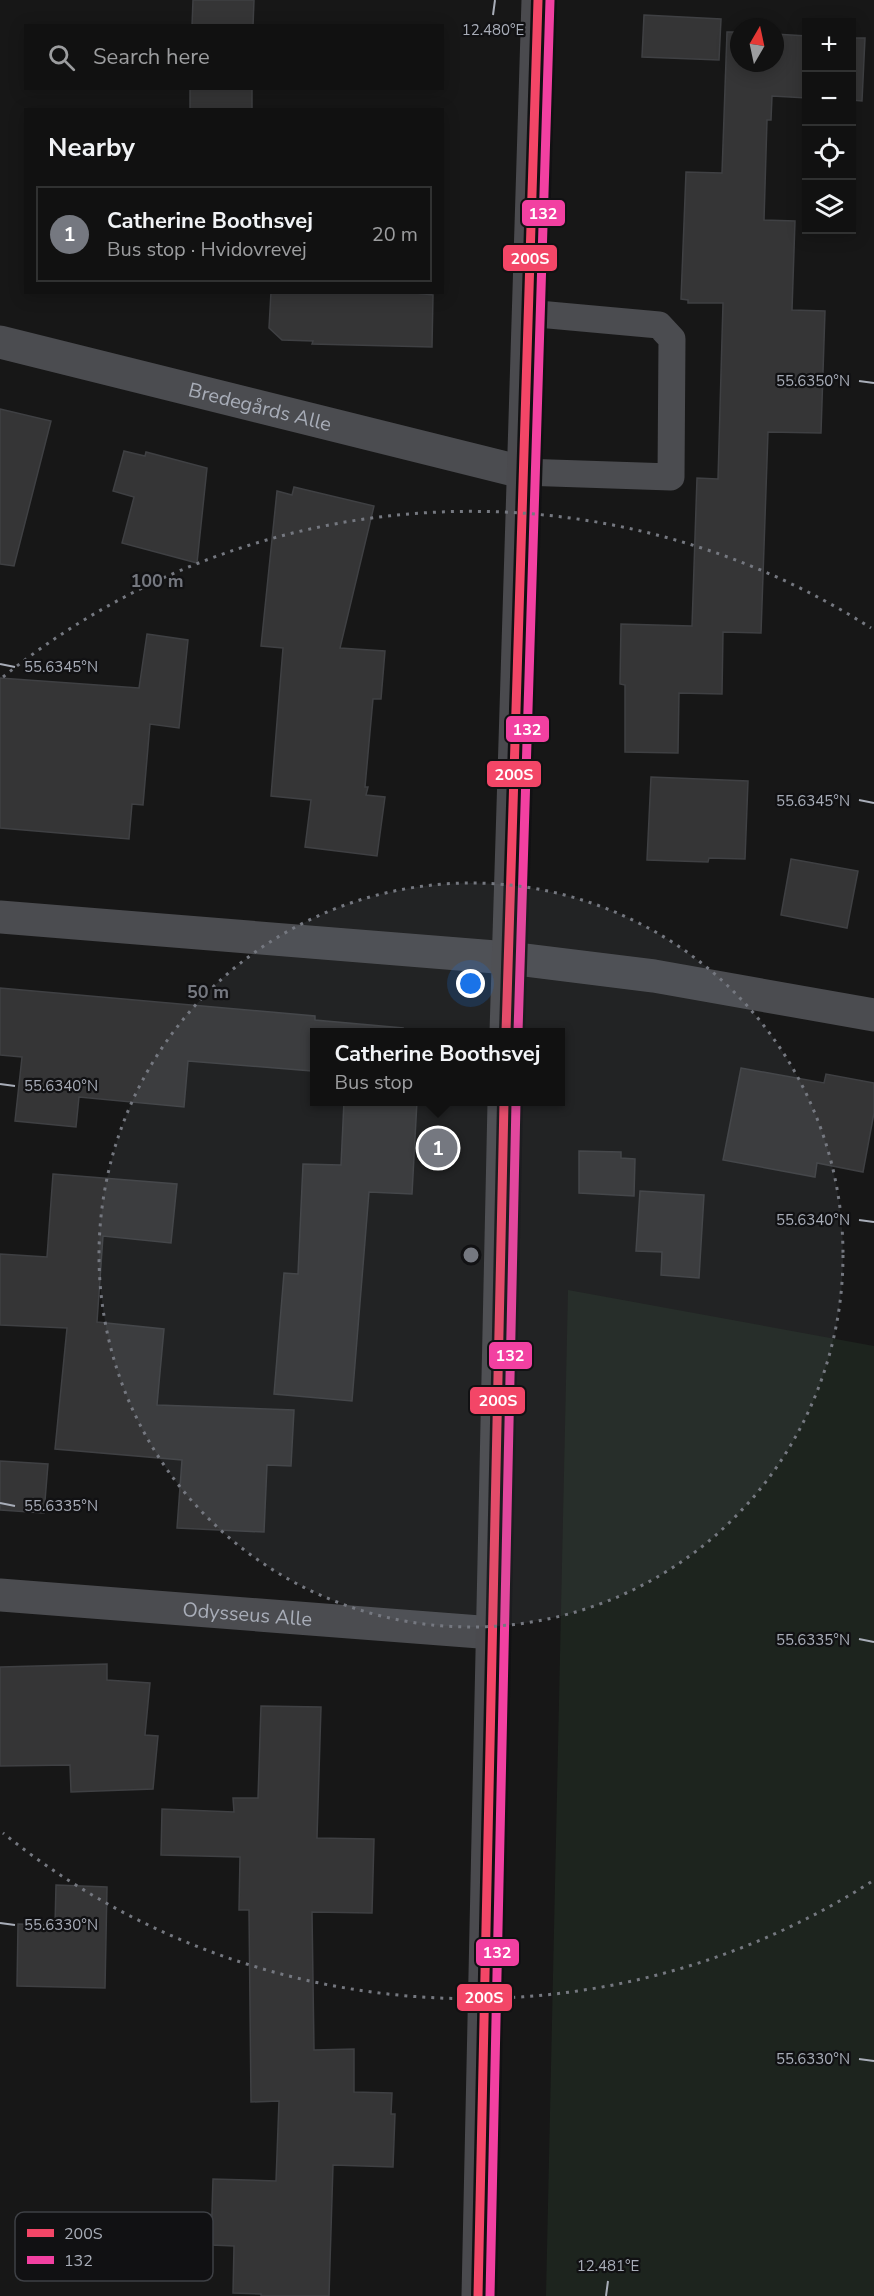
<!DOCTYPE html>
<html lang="en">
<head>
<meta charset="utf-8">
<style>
  body { margin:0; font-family:"Nunito Sans",sans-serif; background:#1a1a1a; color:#f1f3f6 }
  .controls { position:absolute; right:18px; top:18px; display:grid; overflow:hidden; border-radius:0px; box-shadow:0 3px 15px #0003 }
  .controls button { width:54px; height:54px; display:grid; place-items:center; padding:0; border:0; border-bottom:2px solid #303131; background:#111; color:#f1f3f6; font:30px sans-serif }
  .compass { position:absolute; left:730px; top:18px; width:54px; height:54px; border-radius:50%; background:#111; box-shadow:0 3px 15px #0003; rotate:9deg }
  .you { position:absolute; left:471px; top:984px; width:21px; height:21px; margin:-15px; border:4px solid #fff; border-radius:50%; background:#1a73e8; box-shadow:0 0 0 9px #1a73e833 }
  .badge { display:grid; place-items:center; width:39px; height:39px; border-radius:50%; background:#757880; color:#fff; font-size:20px; font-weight:700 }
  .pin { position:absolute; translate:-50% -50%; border:3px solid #fff; box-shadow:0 2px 6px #0006 }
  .popup { position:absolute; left:310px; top:1028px; width:255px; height:78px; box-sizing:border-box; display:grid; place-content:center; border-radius:0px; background:#111; filter:drop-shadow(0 2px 4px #0005); font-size:20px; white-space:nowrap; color:#9c9d9f }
  .popup b { font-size:22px; color:#f1f3f6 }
  .popup::after { content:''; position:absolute; left:50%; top:100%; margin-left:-12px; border:12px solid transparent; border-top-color:#111 }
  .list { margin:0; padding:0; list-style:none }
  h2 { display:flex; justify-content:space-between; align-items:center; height:78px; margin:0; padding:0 24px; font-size:26px }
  h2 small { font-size:20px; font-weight:400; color:#9c9d9f }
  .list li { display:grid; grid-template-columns:39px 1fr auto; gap:18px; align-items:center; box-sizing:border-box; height:96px; margin:0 12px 12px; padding:0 12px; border:2px solid #303131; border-radius:0px }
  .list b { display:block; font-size:22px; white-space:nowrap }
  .list p { margin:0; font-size:20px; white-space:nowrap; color:#9c9d9f }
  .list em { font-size:20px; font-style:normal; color:#9c9d9f }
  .icon { flex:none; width:33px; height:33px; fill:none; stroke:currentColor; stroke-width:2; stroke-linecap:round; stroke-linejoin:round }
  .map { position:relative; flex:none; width:874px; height:2296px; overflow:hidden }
  .search { position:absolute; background:#111; box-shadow:0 3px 15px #0003; left:24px; top:24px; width:420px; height:66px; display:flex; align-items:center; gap:15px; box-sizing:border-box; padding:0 21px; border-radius:0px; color:#9c9d9f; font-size:22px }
  .panel { position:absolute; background:#111; box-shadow:0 3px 15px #0003; left:24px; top:108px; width:420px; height:186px; border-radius:0px }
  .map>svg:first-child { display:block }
  .green { fill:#1d241e }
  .building { fill:#353536; stroke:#3f4043; stroke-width:1.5 }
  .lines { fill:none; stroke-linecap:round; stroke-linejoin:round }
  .lane { stroke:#4b4c50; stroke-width:27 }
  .street { stroke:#4b4c50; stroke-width:33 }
  .secondary { stroke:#4a4a4e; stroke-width:33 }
  .bus-1-casing { stroke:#111113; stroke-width:14 }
  .bus-2-casing { stroke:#111113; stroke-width:14 }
  .bus-1 { stroke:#f34667; stroke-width:9 }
  .bus-2 { stroke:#f240a1; stroke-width:9 }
  .ticks { fill:none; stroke:#a8adb8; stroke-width:2 }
  .ring { fill:none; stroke:#757880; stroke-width:3; stroke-dasharray:3 6 }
  .labels { text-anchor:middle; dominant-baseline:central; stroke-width:4.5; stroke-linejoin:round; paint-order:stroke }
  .street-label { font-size:20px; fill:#a8adb8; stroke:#111113 }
  .key { fill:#111113; stroke:#3e4045; stroke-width:1.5 }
  .key-label { font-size:16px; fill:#a8adb8 }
  .ticks-label { font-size:15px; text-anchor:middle; fill:#a8adb8; stroke:#111113; stroke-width:4.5; stroke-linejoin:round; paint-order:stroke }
  .centre { fill:#757880; stroke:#111113; stroke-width:3 }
  .ring-label { font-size:18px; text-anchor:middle; font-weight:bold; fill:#757880; stroke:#111113; stroke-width:4.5; stroke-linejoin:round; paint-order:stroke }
  .line-badge { stroke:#111113; stroke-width:2 }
  .badge-label { font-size:16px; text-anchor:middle; font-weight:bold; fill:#fff }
</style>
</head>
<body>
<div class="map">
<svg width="874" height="2296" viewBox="0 0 874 2296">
  <rect width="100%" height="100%" fill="#171717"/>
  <path class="green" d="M 568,1290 L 874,1346 L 874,2296 L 546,2296 Z"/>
  <g class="building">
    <path d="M 193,0 L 254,0 L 253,26 L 192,26 Z"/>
    <path d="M 644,15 L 721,19 L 719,60 L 642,57 Z"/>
    <path d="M 727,32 L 739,32 L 739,63 L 775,63 L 775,34 L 807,36 L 807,98 L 772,96 L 771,120 L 767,120 L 764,220 L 795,221 L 792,310 L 825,311 L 821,433 L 768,432 L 761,633 L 723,632 L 722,694 L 679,693 L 678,753 L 625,752 L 625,685 L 620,684 L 621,624 L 692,626 L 697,478 L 718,479 L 723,303 L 688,303 L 688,300 L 681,299 L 686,172 L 722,173 Z"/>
    <path d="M 852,38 L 865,38 L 862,101 L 852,100 Z"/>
    <rect x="190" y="88" width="62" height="22"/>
    <path d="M 271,292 L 406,292 L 433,295 L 432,347 L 312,344 L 313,341 L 282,340 L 269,328 Z"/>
    <path d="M 0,409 L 51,421 L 14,566 L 0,564 Z"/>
    <path d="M 124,451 L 145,456 L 146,452 L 207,468 L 197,563 L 122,543 L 134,497 L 113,491 Z"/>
    <path d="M 294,487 L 374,506 L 340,648 L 385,651 L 381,699 L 373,699 L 365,787 L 368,787 L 366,795 L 385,797 L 377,856 L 305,847 L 311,800 L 271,796 L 283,648 L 261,646 L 277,491 L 292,495 Z"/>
    <path d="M 147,634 L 188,640 L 179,728 L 150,724 L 143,805 L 132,804 L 129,839 L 0,828 L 0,678 L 139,688 Z"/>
    <path d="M 651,777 L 748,781 L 745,859 L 709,858 L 708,862 L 647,860 Z"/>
    <path d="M 791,859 L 858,871 L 847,928 L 781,915 Z"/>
    <path d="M 0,988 L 315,1016 L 315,1020 L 403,1028 L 402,1032 L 315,1032 L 315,1080 L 311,1079 L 312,1071 L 188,1061 L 184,1107 L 79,1097 L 76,1127 L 15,1121 L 22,1057 L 0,1055 Z"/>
    <path d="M 741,1068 L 824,1083 L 826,1074 L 874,1083 L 874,1113 L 863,1172 L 817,1163 L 815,1177 L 723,1160 Z"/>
    <path d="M 344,1101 L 417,1101 L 412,1194 L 369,1192 L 352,1401 L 274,1394 L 284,1273 L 298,1274 L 303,1164 L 341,1165 Z"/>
    <path d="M 579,1151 L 621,1152 L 621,1158 L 635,1159 L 634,1196 L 579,1193 Z"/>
    <path d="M 53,1174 L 177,1184 L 171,1243 L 103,1236 L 97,1322 L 164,1329 L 157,1405 L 294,1410 L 291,1466 L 267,1465 L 264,1532 L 177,1528 L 182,1460 L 55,1449 L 67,1328 L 0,1325 L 0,1254 L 47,1257 Z"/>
    <path d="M 640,1191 L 704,1195 L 699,1278 L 661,1275 L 662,1252 L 636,1251 Z"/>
    <path d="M 0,1461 L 48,1464 L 44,1513 L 0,1510 Z"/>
    <path d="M 107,1664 L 107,1680 L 150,1683 L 145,1735 L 158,1736 L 153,1789 L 71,1792 L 70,1765 L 0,1766 L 0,1667 Z"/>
    <path d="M 261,1706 L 321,1707 L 317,1838 L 374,1839 L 372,1913 L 312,1912 L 314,2050 L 354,2049 L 354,2092 L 392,2093 L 391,2114 L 395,2114 L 393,2167 L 333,2165 L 329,2296 L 261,2296 L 261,2294 L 233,2293 L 234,2246 L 211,2245 L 213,2179 L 276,2181 L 279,2101 L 251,2102 L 249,1910 L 239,1910 L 240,1857 L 161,1855 L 162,1809 L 234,1812 L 233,1798 L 258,1798 Z"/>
    <path d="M 56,1885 L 107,1887 L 105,1988 L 17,1986 L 18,1924 L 55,1925 Z"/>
  </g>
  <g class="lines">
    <path class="lane" d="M 522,472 L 671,477 L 672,339 L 659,325 L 527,313"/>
    <g class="street">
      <path id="s1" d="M 0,342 L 522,472"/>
      <path d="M 0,917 L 508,958 L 654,976 L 874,1015"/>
      <path id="s2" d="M 0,1595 L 493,1633"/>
    </g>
    <g class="secondary">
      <path d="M 506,1032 L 538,0"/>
      <path d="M 478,2296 L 504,1102"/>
    </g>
    <g class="bus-1-casing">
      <g id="bus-1">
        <path d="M 506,1032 L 538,0"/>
        <path d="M 478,2296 L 504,1102"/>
      </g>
    </g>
    <g class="bus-2-casing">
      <g id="bus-2">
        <path d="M 518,1032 L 550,0"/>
        <path d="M 490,2296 L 516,1102"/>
      </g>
    </g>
    <use href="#bus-1" class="bus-1"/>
    <use href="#bus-2" class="bus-2"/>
  </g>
  <path class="ticks" d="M 493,15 L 495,0M 859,381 L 874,383M 0,664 L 15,667M 859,800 L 874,803M 0,1084 L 15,1086M 859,1220 L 874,1222M 0,1503 L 15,1506M 859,1639 L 874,1642M 0,1923 L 15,1925M 859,2059 L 874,2061M 606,2296 L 608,2281"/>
  <circle cx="471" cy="1255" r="372" fill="#757880" fill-opacity=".12"/>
  <g class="ring">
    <circle cx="471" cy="1255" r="372"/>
    <path d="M871 1882A744 744 0 0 1 3 1833M3 677A744 744 0 0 1 871 628"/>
  </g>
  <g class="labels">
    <g class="street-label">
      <text stroke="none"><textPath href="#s1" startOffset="268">Bredegårds Alle</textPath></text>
      <text stroke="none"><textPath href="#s2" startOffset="248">Odysseus Alle</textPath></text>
    </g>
  </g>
  <rect x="15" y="2212" width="198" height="69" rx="9" class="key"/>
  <rect x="27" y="2229" width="27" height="8" fill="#f34667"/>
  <rect x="27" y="2256" width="27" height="8" fill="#f240a1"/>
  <g class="key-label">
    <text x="64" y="2239">200S</text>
    <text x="64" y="2266">132</text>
  </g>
  <g class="ticks-label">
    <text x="493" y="35">12.480°E</text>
    <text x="813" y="386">55.6350°N</text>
    <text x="61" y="672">55.6345°N</text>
    <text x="813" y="806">55.6345°N</text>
    <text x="61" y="1091">55.6340°N</text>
    <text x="813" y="1225">55.6340°N</text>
    <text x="61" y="1511">55.6335°N</text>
    <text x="813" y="1645">55.6335°N</text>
    <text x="61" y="1930">55.6330°N</text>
    <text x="813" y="2064">55.6330°N</text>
    <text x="608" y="2271">12.481°E</text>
  </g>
  <circle cx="471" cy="1255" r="9" class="centre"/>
  <g class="ring-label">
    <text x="157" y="587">100 m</text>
    <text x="208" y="998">50 m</text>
  </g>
  <g class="line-badge">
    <rect x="521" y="199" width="45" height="28" rx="6" fill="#f240a1"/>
    <rect x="502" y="244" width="56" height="28" rx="6" fill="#f34667"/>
    <rect x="505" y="715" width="45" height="28" rx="6" fill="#f240a1"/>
    <rect x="486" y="760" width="56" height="28" rx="6" fill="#f34667"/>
    <rect x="488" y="1341" width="45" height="29" rx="6" fill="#f240a1"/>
    <rect x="469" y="1386" width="57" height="29" rx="6" fill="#f34667"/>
    <rect x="475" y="1938" width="45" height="29" rx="6" fill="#f240a1"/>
    <rect x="456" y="1983" width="57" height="29" rx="6" fill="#f34667"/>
  </g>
  <g class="badge-label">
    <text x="543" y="219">132</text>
    <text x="530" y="264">200S</text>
    <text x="527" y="735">132</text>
    <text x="514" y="780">200S</text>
    <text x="510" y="1361">132</text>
    <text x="498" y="1406">200S</text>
    <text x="497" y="1958">132</text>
    <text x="484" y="2003">200S</text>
  </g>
</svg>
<div class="controls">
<button>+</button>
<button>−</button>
<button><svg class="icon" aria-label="locate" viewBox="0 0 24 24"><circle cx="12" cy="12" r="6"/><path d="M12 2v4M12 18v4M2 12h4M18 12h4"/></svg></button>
<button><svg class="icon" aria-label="layers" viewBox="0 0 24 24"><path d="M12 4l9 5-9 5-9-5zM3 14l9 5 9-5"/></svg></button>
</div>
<svg class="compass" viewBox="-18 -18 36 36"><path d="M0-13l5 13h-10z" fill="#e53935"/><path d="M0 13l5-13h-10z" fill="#9c9d9f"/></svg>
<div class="you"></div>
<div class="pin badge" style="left:438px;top:1148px">1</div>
<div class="popup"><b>Catherine Boothsvej</b>Bus stop</div>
<div class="search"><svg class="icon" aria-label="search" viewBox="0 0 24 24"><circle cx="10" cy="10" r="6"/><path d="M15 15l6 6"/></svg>Search here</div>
<section class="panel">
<h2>Nearby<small></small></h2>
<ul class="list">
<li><span class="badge">1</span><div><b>Catherine Boothsvej</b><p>Bus stop · Hvidovrevej</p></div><em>20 m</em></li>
</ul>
</section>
</div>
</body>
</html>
